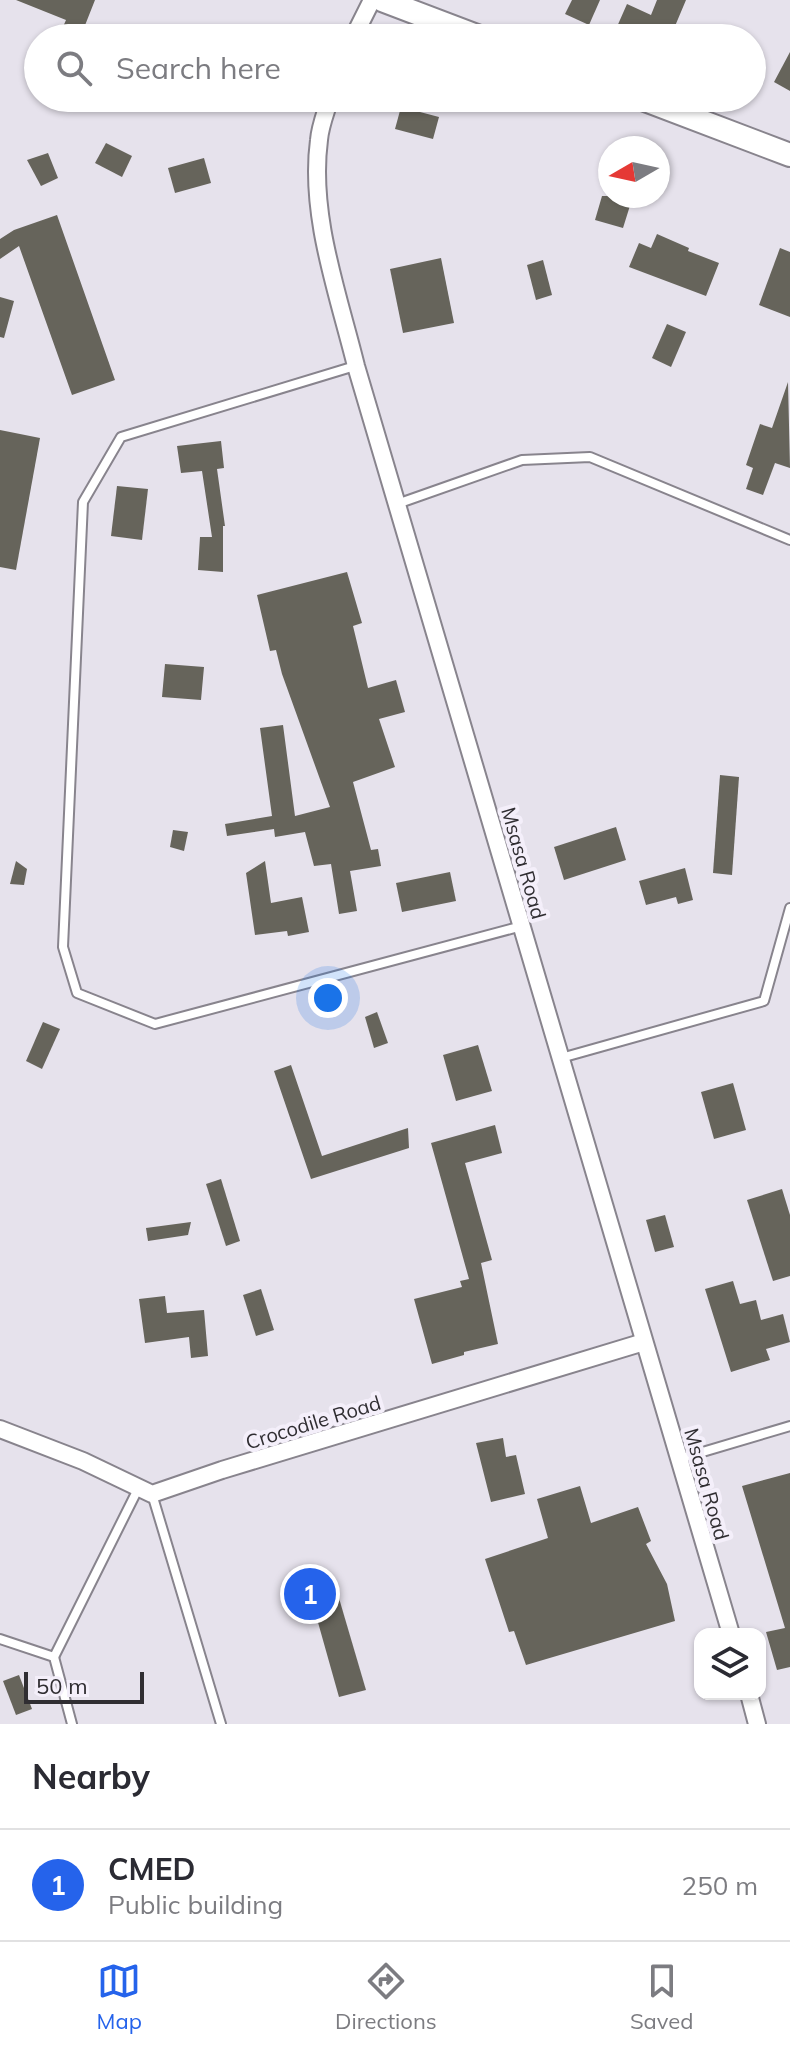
<!DOCTYPE html>
<html lang="en">
<head>
<meta charset="utf-8">
<style>
  body { margin:0; font-family:Mulish,sans-serif; background:#f7f7f7; color:#2b2b33 }
  .controls { position:absolute; right:24px; bottom:24px; display:grid; overflow:hidden; border-radius:16px; box-shadow:0 2px 6px #0004 }
  .controls button { width:72px; height:72px; display:grid; place-items:center; padding:0; border:0; border-bottom:2px solid #e1e1e2; background:#fff; color:#2b2b33; font:40px sans-serif }
  .compass { position:absolute; left:598px; top:136px; width:72px; height:72px; border-radius:50%; background:#fff; box-shadow:0 2px 6px #0004; rotate:261deg }
  .scale { position:absolute; left:24px; bottom:20px; width:120px; box-sizing:border-box; padding-left:8px; border:4px solid #302e32; border-top:0; font-size:22px; line-height:28px; white-space:nowrap; color:#302e32; -webkit-text-stroke:6px #f4effa; paint-order:stroke }
  .you { position:absolute; left:328px; top:998px; width:28px; height:28px; margin:-20px; border:6px solid #fff; border-radius:50%; background:#1a73e8; box-shadow:0 0 0 12px #1a73e833 }
  .badge { display:grid; place-items:center; width:52px; height:52px; border-radius:50%; background:#2563eb; color:#fff; font-size:26px; font-weight:700 }
  .pin { position:absolute; translate:-50% -50%; border:4px solid #fff; box-shadow:0 2px 8px #0006 }
  .list { margin:0; padding:0; list-style:none }
  h2 { display:flex; justify-content:space-between; align-items:center; height:104px; margin:0; padding:0 32px; font-size:34px }
  h2 small { font-size:26px; font-weight:400; color:#7c7c81 }
  .list li { display:grid; grid-template-columns:52px 1fr auto; gap:24px; align-items:center; box-sizing:border-box; height:112px; padding:0 32px; border-top:2px solid #e1e1e2 }
  .list b { display:block; font-size:30px; white-space:nowrap }
  .list p { margin:0; font-size:26px; white-space:nowrap; color:#7c7c81 }
  .list em { font-size:26px; font-style:normal; color:#7c7c81 }
  .icon { flex:none; width:44px; height:44px; fill:none; stroke:currentColor; stroke-width:2; stroke-linecap:round; stroke-linejoin:round }
  .map { position:relative; flex:none; width:790px; height:1724px; overflow:hidden }
  .search { position:absolute; background:#fff; box-shadow:0 2px 6px #0004; left:24px; right:24px; top:24px; height:88px; display:flex; align-items:center; gap:20px; box-sizing:border-box; padding:0 28px; border-radius:44px; color:#7c7c81; font-size:30px }
  .sheet { height:216px; background:#fff }
  nav { display:flex; justify-content:space-around; align-items:center; box-sizing:border-box; height:112px; border-top:2px solid #e1e1e2; background:#fff; font-size:22px; color:#7c7c81 }
  nav a { display:grid; justify-items:center; gap:4px }
  nav .on { color:#2563eb }
  .map>svg:first-child { display:block }
  .building { fill:#66645b }
  .lines { fill:none; stroke-linecap:round; stroke-linejoin:round }
  .lane-casing { stroke:#88848d; stroke-width:12 }
  .street-casing { stroke:#88848d; stroke-width:20 }
  .secondary-casing { stroke:#88848d; stroke-width:26 }
  .lane { stroke:#fff; stroke-width:8 }
  .street { stroke:#fff; stroke-width:16 }
  .secondary { stroke:#fff; stroke-width:22 }
  .labels { text-anchor:middle; dominant-baseline:central; stroke-width:8; stroke-linejoin:round; paint-order:stroke }
  .street-label { font-size:20px; fill:#302e32; stroke:#f4effa }
</style>
</head>
<body>
<div class="map">
<svg width="790" height="1724" viewBox="0 0 790 1724">
  <rect width="100%" height="100%" fill="#e6e2ec"/>
  <g class="building">
    <path d="M 16,0 L 95,0 L 80,38 L 58,38 L 66,20 Z"/>
    <path d="M 572,0 L 600,0 L 589,25 L 565,14 Z"/>
    <path d="M 657,0 L 686,0 L 670,38 L 612,38 L 627,4 L 651,15 Z"/>
    <path d="M 790,52 L 790,91 L 774,82 Z"/>
    <path d="M 401,107 L 439,117 L 433,139 L 395,129 Z"/>
    <path d="M 106,143 L 132,156 L 122,177 L 95,163 Z"/>
    <path d="M 48,153 L 58,178 L 41,186 L 27,160 Z"/>
    <path d="M 204,158 L 211,183 L 175,193 L 168,168 Z"/>
    <path d="M 602,196 L 633,196 L 623,228 L 595,220 Z"/>
    <path d="M 57,215 L 115,380 L 72,395 L 19,246 L 0,259 L 0,239 L 14,230 Z"/>
    <path d="M 657,234 L 689,248 L 688,251 L 719,263 L 706,296 L 629,267 L 639,243 L 651,248 Z"/>
    <path d="M 780,248 L 790,252 L 790,317 L 759,305 Z"/>
    <path d="M 441,258 L 454,323 L 403,333 L 390,269 Z"/>
    <path d="M 543,260 L 552,295 L 536,300 L 527,265 Z"/>
    <path d="M 0,297 L 14,301 L 4,338 L 0,337 Z"/>
    <path d="M 667,324 L 686,332 L 671,367 L 652,358 Z"/>
    <path d="M 788,382 L 790,468 L 775,463 L 763,495 L 746,489 L 753,468 L 746,465 L 760,424 L 772,428 Z"/>
    <path d="M 0,430 L 40,438 L 16,570 L 0,567 Z"/>
    <path d="M 221,441 L 224,468 L 217,469 L 225,526 L 223,526 L 223,572 L 198,570 L 200,537 L 212,537 L 202,471 L 181,473 L 177,446 Z"/>
    <path d="M 117,486 L 148,489 L 142,540 L 111,536 Z"/>
    <path d="M 347,572 L 362,623 L 353,626 L 368,688 L 396,680 L 405,712 L 379,719 L 395,767 L 353,782 L 371,850 L 378,849 L 381,866 L 350,871 L 357,911 L 339,914 L 331,864 L 314,866 L 305,832 L 275,837 L 274,829 L 227,836 L 225,824 L 272,816 L 260,728 L 283,725 L 295,816 L 330,807 L 282,674 L 276,650 L 270,651 L 257,595 Z"/>
    <path d="M 165,664 L 204,667 L 201,700 L 162,697 Z"/>
    <path d="M 720,775 L 739,777 L 732,875 L 713,873 Z"/>
    <path d="M 616,827 L 626,860 L 564,880 L 554,847 Z"/>
    <path d="M 173,830 L 188,832 L 184,851 L 170,847 Z"/>
    <path d="M 16,861 L 27,869 L 24,885 L 10,884 Z"/>
    <path d="M 265,861 L 271,903 L 302,897 L 309,932 L 288,936 L 287,931 L 255,935 L 246,873 Z"/>
    <path d="M 685,868 L 693,900 L 678,904 L 676,897 L 646,905 L 639,881 Z"/>
    <path d="M 450,872 L 456,901 L 402,912 L 396,883 Z"/>
    <path d="M 377,1012 L 388,1043 L 374,1048 L 365,1017 Z"/>
    <path d="M 43,1022 L 60,1029 L 42,1069 L 26,1061 Z"/>
    <path d="M 478,1045 L 492,1091 L 456,1101 L 443,1055 Z"/>
    <path d="M 291,1065 L 322,1156 L 408,1128 L 409,1148 L 311,1179 L 274,1071 Z"/>
    <path d="M 733,1083 L 746,1130 L 714,1139 L 701,1092 Z"/>
    <path d="M 495,1125 L 502,1153 L 465,1163 L 492,1260 L 481,1263 L 498,1344 L 464,1352 L 464,1355 L 432,1364 L 414,1299 L 462,1287 L 460,1281 L 469,1279 L 431,1143 Z"/>
    <path d="M 221,1179 L 240,1241 L 226,1246 L 206,1184 Z"/>
    <path d="M 782,1189 L 790,1215 L 790,1276 L 773,1281 L 747,1200 Z"/>
    <path d="M 665,1215 L 674,1247 L 655,1252 L 646,1220 Z"/>
    <path d="M 191,1222 L 188,1235 L 148,1241 L 146,1228 Z"/>
    <path d="M 733,1281 L 740,1304 L 756,1300 L 761,1320 L 783,1314 L 790,1342 L 766,1349 L 770,1360 L 731,1372 L 705,1289 Z"/>
    <path d="M 261,1289 L 274,1330 L 256,1336 L 243,1295 Z"/>
    <path d="M 165,1296 L 167,1313 L 204,1310 L 208,1356 L 191,1358 L 189,1337 L 145,1343 L 139,1299 Z"/>
    <path d="M 503,1438 L 506,1457 L 516,1455 L 525,1494 L 491,1502 L 476,1443 Z"/>
    <path d="M 790,1473 L 790,1667 L 777,1670 L 766,1632 L 785,1628 L 742,1486 Z"/>
    <path d="M 580,1486 L 591,1523 L 638,1507 L 651,1541 L 646,1544 L 667,1584 L 675,1621 L 526,1665 L 514,1631 L 509,1632 L 485,1559 L 548,1538 L 537,1499 Z"/>
    <path d="M 336,1588 L 366,1690 L 339,1697 L 310,1594 Z"/>
    <path d="M 19,1675 L 32,1709 L 16,1715 L 3,1681 Z"/>
  </g>
  <g class="lines">
    <g class="lane-casing">
      <g id="lane">
        <path d="M 355,366 L 121,437 L 83,502 L 63,947 L 77,993 L 155,1024 L 522,926"/>
        <path d="M 397,504 L 522,460 L 590,457 L 790,540"/>
        <path d="M 561,1058 L 764,1001 L 790,908"/>
        <path d="M 679,1459 L 790,1426"/>
        <path d="M 152,1494 L 221,1724"/>
        <path d="M 0,1639 L 54,1657 L 72,1724"/>
        <path d="M 54,1657 L 139,1487"/>
      </g>
    </g>
    <g class="street-casing">
      <g id="street">
        <path d="M 353,38 L 372,0"/>
        <path d="M 330,98 C 326,112 320,126 319,140 C 309,215 338,293 356,366 L 731,1634"/>
        <path d="M 0,1429 L 83,1461 L 152,1494 L 222,1470 L 644,1342"/>
        <path d="M 749,1694 L 757,1724"/>
      </g>
    </g>
    <g class="secondary-casing">
      <g id="secondary">
        <path d="M 382,0 L 482,38"/>
        <path d="M 640,98 L 790,155"/>
      </g>
    </g>
    <use href="#lane" class="lane"/>
    <use href="#street" class="street"/>
    <use href="#secondary" class="secondary"/>
  </g>
  <g class="labels">
    <g class="street-label">
      <text transform="translate(524 863) rotate(74)">Msasa Road</text>
      <text transform="translate(313 1422) rotate(-17)">Crocodile Road</text>
      <text transform="translate(707 1484) rotate(74)">Msasa Road</text>
    </g>
  </g>
</svg>
<div class="controls">
<button><svg class="icon" aria-label="layers" viewBox="0 0 24 24"><path d="M12 4l9 5-9 5-9-5zM3 14l9 5 9-5"/></svg></button>
</div>
<svg class="compass" viewBox="-18 -18 36 36"><path d="M0-13l5 13h-10z" fill="#e53935"/><path d="M0 13l5-13h-10z" fill="#7c7c81"/></svg>
<div class="scale">50 m</div>
<div class="you"></div>
<div class="pin badge" style="left:310px;top:1594px">1</div>
<div class="search"><svg class="icon" aria-label="search" viewBox="0 0 24 24"><circle cx="10" cy="10" r="6"/><path d="M15 15l6 6"/></svg>Search here</div>
</div>
<section class="sheet">
<h2>Nearby<small></small></h2>
<ul class="list">
<li><span class="badge">1</span><div><b>CMED</b><p>Public building</p></div><em>250 m</em></li>
</ul>
</section>
<nav>
<a class="on"><svg class="icon" aria-label="map" viewBox="0 0 24 24"><path d="M3 6l6-2 6 2 6-2v14l-6 2-6-2-6 2zM9 4v14M15 6v14"/></svg>Map</a>
<a><svg class="icon" aria-label="directions" viewBox="0 0 24 24"><path d="M12 3l9 9-9 9-9-9zM9 14v-3h6M13 9l2 2-2 2"/></svg>Directions</a>
<a><svg class="icon" aria-label="saved" viewBox="0 0 24 24"><path d="M7 4h10v16l-5-4-5 4z"/></svg>Saved</a>
</nav>
</body>
</html>
